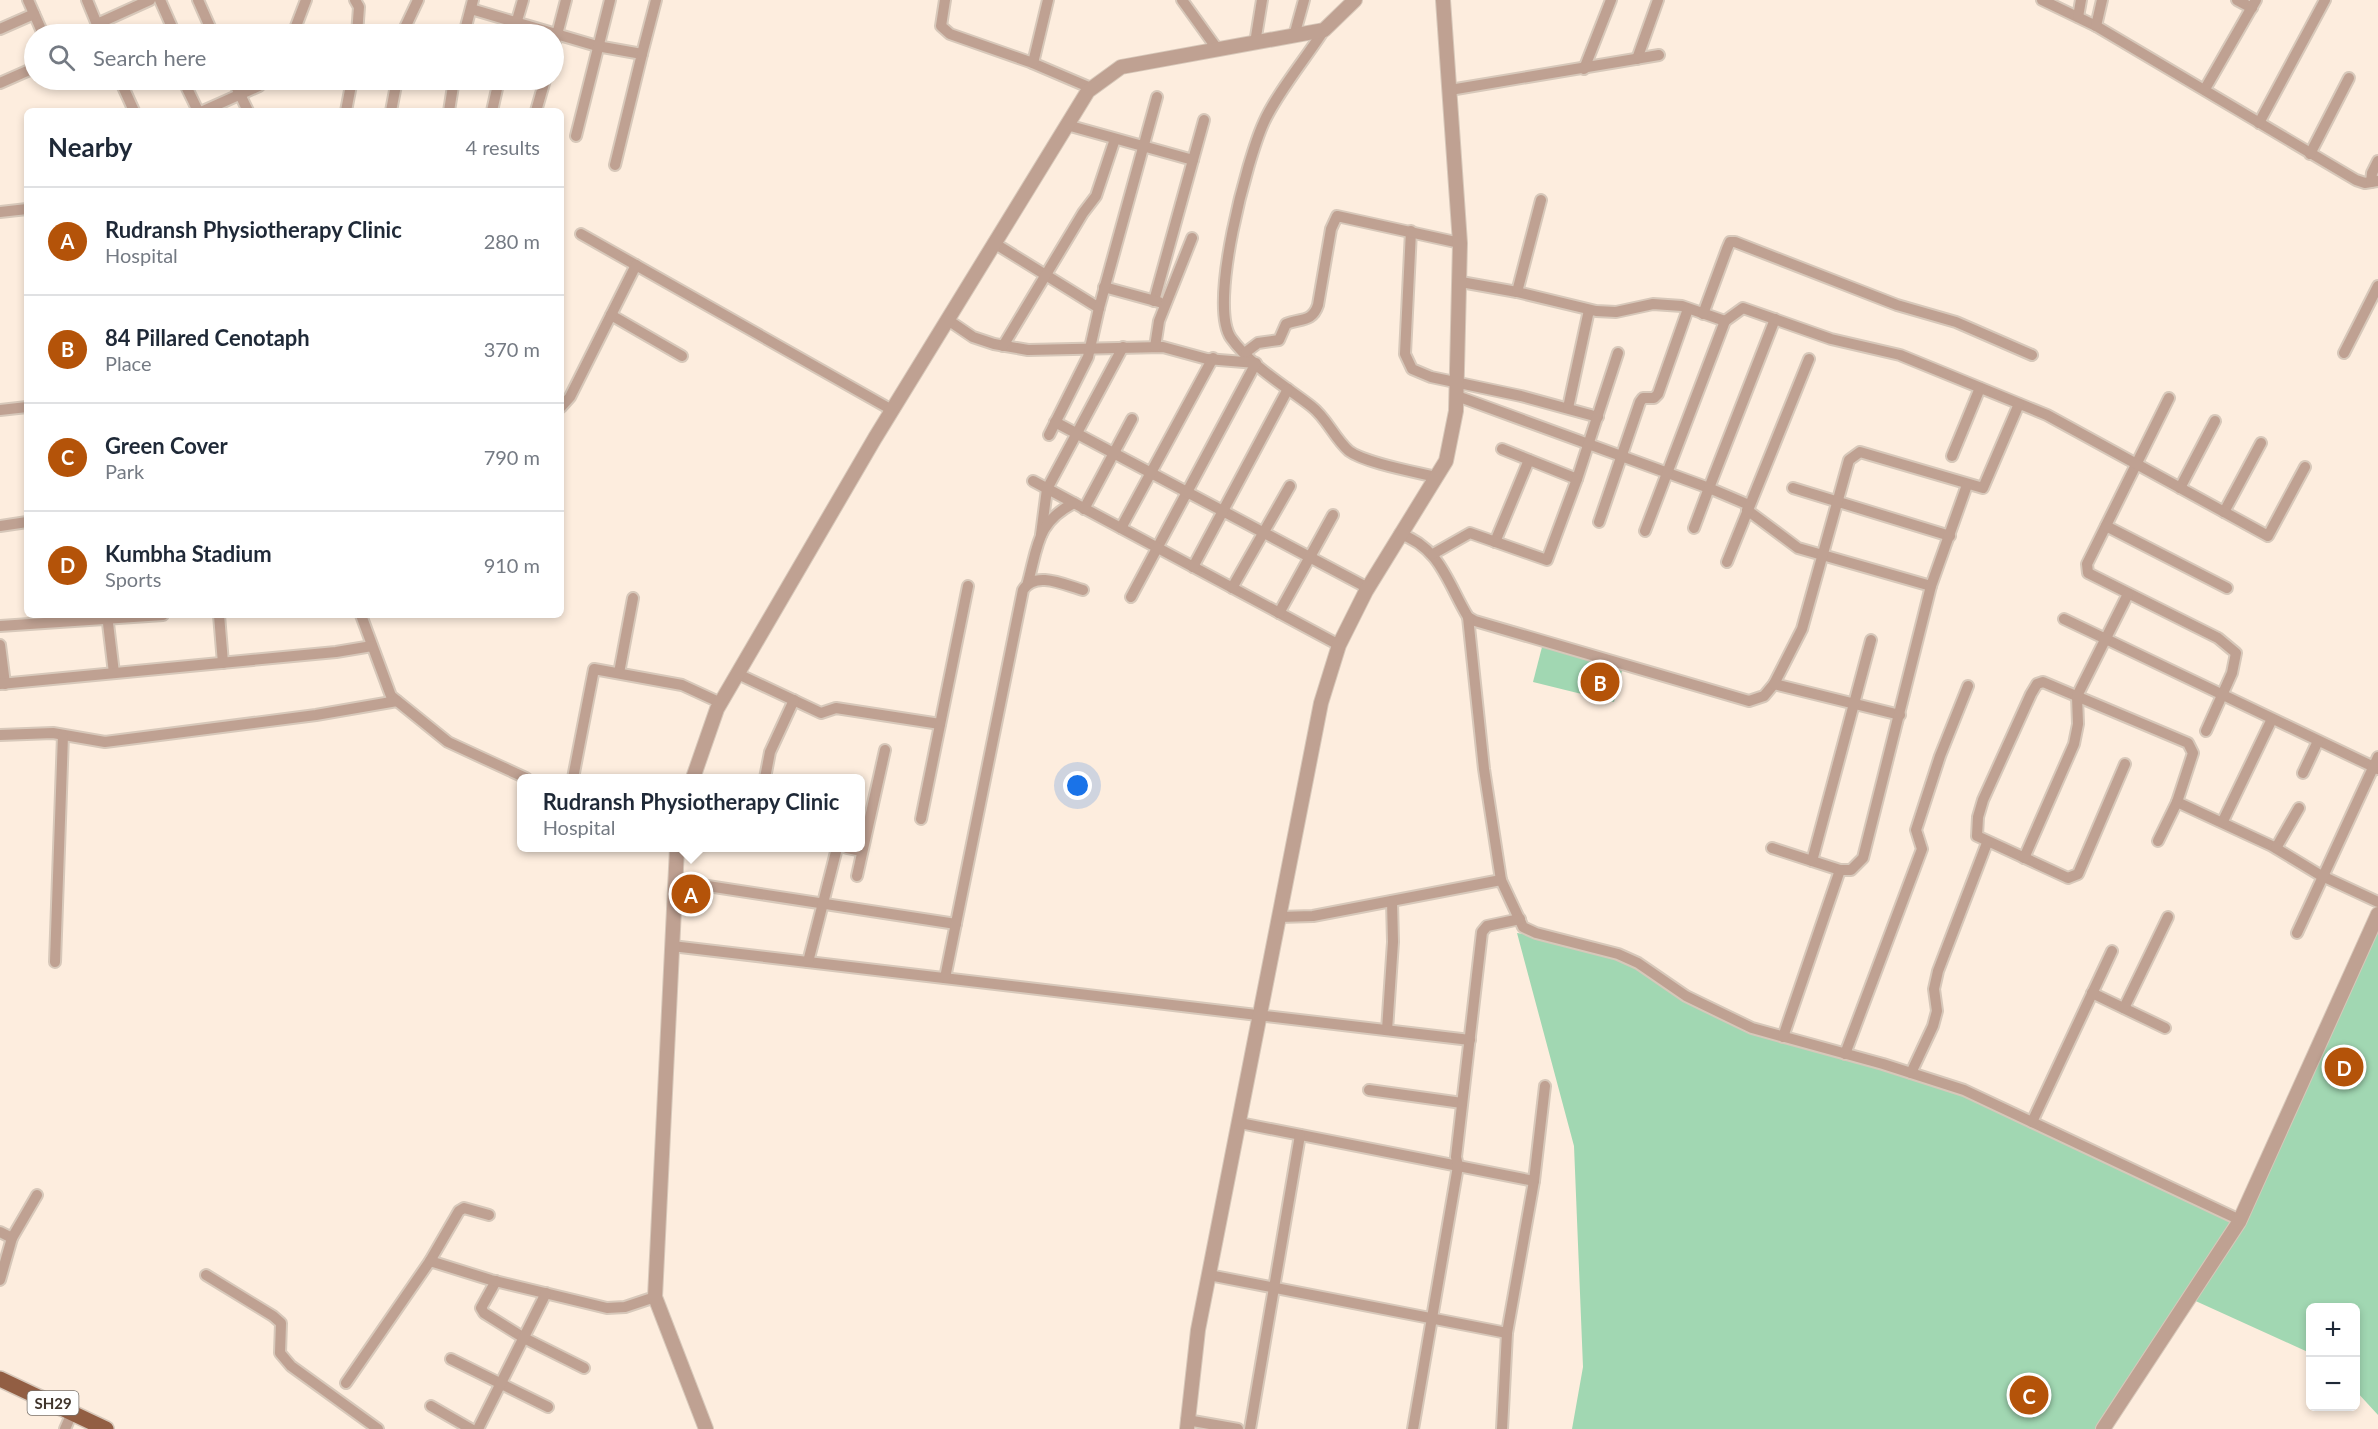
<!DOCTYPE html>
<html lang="en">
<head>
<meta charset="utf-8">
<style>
  body { margin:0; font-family:Lato,sans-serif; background:#f6f6f7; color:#1f2937 }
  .controls { position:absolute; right:18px; bottom:18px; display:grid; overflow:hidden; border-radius:9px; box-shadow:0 3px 9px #0003 }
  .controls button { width:54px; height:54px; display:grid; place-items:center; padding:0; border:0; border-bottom:2px solid #e0e1e3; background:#fff; color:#1f2937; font:30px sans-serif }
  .you { position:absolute; left:1078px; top:786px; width:21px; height:21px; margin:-15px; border:4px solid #fff; border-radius:50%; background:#1a73e8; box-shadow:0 0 0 9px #1a73e833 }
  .badge { display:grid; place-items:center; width:39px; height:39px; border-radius:50%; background:#b45309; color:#fff; font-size:20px; font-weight:700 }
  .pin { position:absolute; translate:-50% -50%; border:3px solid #fff; box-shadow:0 2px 6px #0006 }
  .popup { position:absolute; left:517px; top:774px; width:348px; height:78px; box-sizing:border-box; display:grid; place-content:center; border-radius:9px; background:#fff; filter:drop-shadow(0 2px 4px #0005); font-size:20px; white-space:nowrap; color:#747a83 }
  .popup b { font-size:22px; color:#1f2937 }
  .popup::after { content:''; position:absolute; left:50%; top:100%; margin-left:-12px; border:12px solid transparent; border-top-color:#fff }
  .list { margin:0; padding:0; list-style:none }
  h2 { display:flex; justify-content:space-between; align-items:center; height:78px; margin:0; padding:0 24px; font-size:26px }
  h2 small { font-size:20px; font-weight:400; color:#747a83 }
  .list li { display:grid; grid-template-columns:39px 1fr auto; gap:18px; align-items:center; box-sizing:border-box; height:108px; padding:0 24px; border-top:2px solid #e0e1e3 }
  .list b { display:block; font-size:22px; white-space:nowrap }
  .list p { margin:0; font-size:20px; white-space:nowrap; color:#747a83 }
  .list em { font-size:20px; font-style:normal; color:#747a83 }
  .icon { flex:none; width:33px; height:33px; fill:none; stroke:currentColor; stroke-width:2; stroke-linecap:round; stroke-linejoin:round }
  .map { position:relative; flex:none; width:2378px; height:1429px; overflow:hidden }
  .search { position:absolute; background:#fff; box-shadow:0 3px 9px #0003; left:24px; top:24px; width:540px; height:66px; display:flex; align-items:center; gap:15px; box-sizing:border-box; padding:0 21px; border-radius:33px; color:#747a83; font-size:22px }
  .panel { position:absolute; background:#fff; box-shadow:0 3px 9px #0003; left:24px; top:108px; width:540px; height:510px; border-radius:9px }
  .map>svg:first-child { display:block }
  .green { fill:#a1d7b2 }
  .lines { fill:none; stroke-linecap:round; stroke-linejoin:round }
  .minor-casing { stroke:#d7c8ba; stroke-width:14 }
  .tertiary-casing { stroke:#d7c8ba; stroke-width:16 }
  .primary-casing { stroke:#d7c8ba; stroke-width:18 }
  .minor { stroke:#bfa192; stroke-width:10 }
  .tertiary { stroke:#bfa192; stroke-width:14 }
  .primary { stroke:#925e43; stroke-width:15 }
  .labels { text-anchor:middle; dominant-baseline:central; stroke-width:4.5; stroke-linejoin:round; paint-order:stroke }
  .shield { fill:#fff; stroke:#79726b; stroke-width:1.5 }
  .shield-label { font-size:15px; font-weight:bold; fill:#40352c }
</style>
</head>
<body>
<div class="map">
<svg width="2378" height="1429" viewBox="0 0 2378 1429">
  <rect width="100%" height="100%" fill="#fdedde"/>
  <g class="green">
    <path d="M 1542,647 L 1623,667 L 1614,702 L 1533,682 Z"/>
    <path d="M 2378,914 L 2378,1415 L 2356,1391 L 2356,1308 L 2310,1308 L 2310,1353 L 2189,1298 L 2103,1429 L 1572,1429 L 1583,1367 L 1574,1146 L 1517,933 L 1574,941 L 1630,959 L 1695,1004 L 1899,1070 L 1988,1102 L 2239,1222 Z"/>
  </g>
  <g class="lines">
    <g class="minor-casing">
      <g id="minor">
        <path d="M 28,0 L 43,34"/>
        <path d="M 87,0 L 101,34"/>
        <path d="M 160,0 L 175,34"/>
        <path d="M 198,0 L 213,34"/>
        <path d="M 355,0 L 359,7 L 357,34"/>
        <path d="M 945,0 L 941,26 L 950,34 L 1030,62 L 1091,88"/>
        <path d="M 1182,0 L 1218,50"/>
        <path d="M 2042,0 L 2096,26 L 2356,180 L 2365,183 L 2378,181"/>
        <path d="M 2237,0 L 2252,8"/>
        <path d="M 471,9 L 597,46 L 642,54 L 615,165"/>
        <path d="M 2078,17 L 2081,0"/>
        <path d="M 97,24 L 150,0"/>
        <path d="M 2096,26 L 2102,0"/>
        <path d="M 0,29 L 34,14"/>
        <path d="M 1324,30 C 1306,58 1277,93 1264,122 C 1247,159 1208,305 1231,338 C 1251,366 1285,386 1311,406 C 1327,418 1334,438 1349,451 C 1365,463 1416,472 1436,477"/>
        <path d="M 293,34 L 306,0"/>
        <path d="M 402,34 L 418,0"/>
        <path d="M 464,34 L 473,0"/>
        <path d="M 513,34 L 523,0"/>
        <path d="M 1294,36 L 1304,0"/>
        <path d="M 1255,43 L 1262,0"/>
        <path d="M 554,46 L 566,0"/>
        <path d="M 642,54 L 656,0"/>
        <path d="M 1637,59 L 1658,0"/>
        <path d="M 1033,63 L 1048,0"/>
        <path d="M 1584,69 L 1611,0"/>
        <path d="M 120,80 L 134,111"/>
        <path d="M 183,80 L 198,111"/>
        <path d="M 233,80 L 248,111"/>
        <path d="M 0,83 L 34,68"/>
        <path d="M 2205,89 L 2256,0"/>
        <path d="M 1450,90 L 1659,55"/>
        <path d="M 203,111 L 259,86 L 262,83 L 261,80"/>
        <path d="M 346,111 L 352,80"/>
        <path d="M 391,111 L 397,80"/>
        <path d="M 449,111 L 454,80"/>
        <path d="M 492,111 L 499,80"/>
        <path d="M 536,111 L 545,80"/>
        <path d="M 2259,123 L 2325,0"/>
        <path d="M 1067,125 L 1193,160 L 1154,301"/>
        <path d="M 576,136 L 610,0"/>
        <path d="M 2310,154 L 2349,78"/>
        <path d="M 1193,160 L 1204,120"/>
        <path d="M 2371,182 L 2372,173 L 2378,161"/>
        <path d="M 0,212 L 27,209"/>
        <path d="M 1411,231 L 1405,354 L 1412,369 L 1431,377 L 1521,396 L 1598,417"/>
        <path d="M 581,234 L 892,410"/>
        <path d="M 994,243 L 1099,308"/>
        <path d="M 1461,282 L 1517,292 L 1596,311 L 1616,312 L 1653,304 L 1682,306 L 1725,321"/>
        <path d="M 1104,287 L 1159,302"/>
        <path d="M 1517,292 L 1541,200"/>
        <path d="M 1703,314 L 1727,249 L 1730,242 L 1735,242 L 1897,305 L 1956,322 L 2032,355"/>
        <path d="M 611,315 L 682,356"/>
        <path d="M 948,320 L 973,337 L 994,344 L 1028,350 L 1163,347 L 1207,359 L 1256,363 L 1131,597"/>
        <path d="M 1003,346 L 1083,213 L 1096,196 L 1115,139"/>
        <path d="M 1155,347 L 1159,321 L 1192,238"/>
        <path d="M 1246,352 L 1258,343 L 1279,340 L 1286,324 C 1300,318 1312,323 1318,305 L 1331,229 L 1337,216 L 1460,243"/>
        <path d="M 2344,353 L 2378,286"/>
        <path d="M 1457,396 L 1709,488 L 1775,319"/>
        <path d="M 2169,398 L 2087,564 L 2088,573 L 2218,638 L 2236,653 L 2232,673 L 2206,731"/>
        <path d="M 561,407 L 570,397 L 636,265"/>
        <path d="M 1568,408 L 1589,310"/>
        <path d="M 0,410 L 27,407"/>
        <path d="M 1055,422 L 1368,588"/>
        <path d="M 1049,435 L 1088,357 L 1099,308 L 1157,97"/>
        <path d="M 1502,449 L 1577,479"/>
        <path d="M 1952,456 L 1980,388"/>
        <path d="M 1033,481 L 1339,645"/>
        <path d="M 1793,488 L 1950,536"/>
        <path d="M 2180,488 L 2215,421"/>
        <path d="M 1084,509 L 1132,419"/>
        <path d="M 1747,510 L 1798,548 L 1931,586"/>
        <path d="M 2224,512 L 2261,443"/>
        <path d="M 1599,522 L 1640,402 L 1643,398 L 1654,398 L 1658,394 L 1688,309"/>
        <path d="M 0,526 L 27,522"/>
        <path d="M 2106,526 L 2227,588"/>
        <path d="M 1121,528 L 1213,358"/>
        <path d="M 1694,528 L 1709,488 L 1749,505"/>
        <path d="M 1645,531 L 1725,321 L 1743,308 L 1831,339 L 1900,355 L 2047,415 L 2268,536 L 2305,467"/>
        <path d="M 1400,534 C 1440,547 1448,584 1468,617 L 1475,621 L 1749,701 L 1764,696 L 1774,684 L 1802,629 L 1849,460 L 1860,452 L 1983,488 L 2019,404"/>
        <path d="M 1041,535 L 1047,489 L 1123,347"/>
        <path d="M 1495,542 L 1529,460"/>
        <path d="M 1433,554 L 1470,533 L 1547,560 L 1577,479 L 1618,353"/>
        <path d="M 1727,562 L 1809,359"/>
        <path d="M 1193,567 L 1288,389"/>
        <path d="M 1028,582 C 1038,545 1037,522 1074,503"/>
        <path d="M 1232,588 L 1290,486"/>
        <path d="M 1279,613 L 1333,515"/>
        <path d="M 107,615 L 114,673"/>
        <path d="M 219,615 L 223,663"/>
        <path d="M 361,615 L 391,696 L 448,742 L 526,778"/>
        <path d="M 1468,617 L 1484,769 L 1501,880"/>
        <path d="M 2064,619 L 2378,769"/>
        <path d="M 0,626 L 163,615"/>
        <path d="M 0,645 L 5,684"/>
        <path d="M 619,673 L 633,598"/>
        <path d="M 738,674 L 821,713 L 836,708 L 940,724"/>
        <path d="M 0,684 L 336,652 L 372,646"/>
        <path d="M 1774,684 L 1900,715"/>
        <path d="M 0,735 L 53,733 L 105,742 L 316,715 L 397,701"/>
        <path d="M 2125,764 L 2078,874 L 2068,878 L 1977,836 L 1978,817 L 1983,800 L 2031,694 L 2037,684 L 2043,682 L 2188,743 L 2193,753 L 2177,802 L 2272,846 L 2320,875 L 2378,902"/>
        <path d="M 2303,773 L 2318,741"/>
        <path d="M 573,778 L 594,669 L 682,685 L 721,703"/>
        <path d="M 765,778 L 770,752 L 794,700"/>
        <path d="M 921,819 L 968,586"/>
        <path d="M 2223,821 L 2272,719"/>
        <path d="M 2158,841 L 2177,802"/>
        <path d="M 847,848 L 862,851"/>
        <path d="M 1772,848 L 1840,870 L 1851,870 L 1863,858 L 1931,586 L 1967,485"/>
        <path d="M 2276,848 L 2299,808"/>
        <path d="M 2024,858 L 2074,744 L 2078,724 L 2077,696 L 2128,594"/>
        <path d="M 1812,861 L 1871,640"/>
        <path d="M 857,876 L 885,750"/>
        <path d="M 675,881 L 956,924"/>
        <path d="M 1279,917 L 1313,916 L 1501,880 L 1523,927 L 1536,933 L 1618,954 L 1638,963 L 1686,996 L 1752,1028 L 1883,1064 L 1964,1090 L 2240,1220"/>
        <path d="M 2297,933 L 2378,757"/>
        <path d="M 672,946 L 1470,1040"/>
        <path d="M 55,962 L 63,735"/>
        <path d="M 808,962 L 837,848"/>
        <path d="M 945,978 L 1023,590 C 1035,570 1065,585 1083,590"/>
        <path d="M 2092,993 L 2165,1028"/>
        <path d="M 2124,1008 L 2168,917"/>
        <path d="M 1387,1030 L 1393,942 L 1392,901"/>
        <path d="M 1783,1037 L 1840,870"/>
        <path d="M 1845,1054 L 1922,849 L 1916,830 L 1940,756 L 1968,686"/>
        <path d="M 1911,1073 L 1933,1026 L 1937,1011 L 1934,989 L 1938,971 L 1987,843"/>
        <path d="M 1369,1090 L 1462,1103"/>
        <path d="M 2032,1122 L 2112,951"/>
        <path d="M 1240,1123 L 1534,1181"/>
        <path d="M 0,1232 L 12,1238"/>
        <path d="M 430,1261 L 459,1211 L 464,1208 L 489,1215"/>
        <path d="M 206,1275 L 273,1316 L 281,1323 L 280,1353 L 291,1366 L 378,1429"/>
        <path d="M 1209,1275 L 1507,1333"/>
        <path d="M 0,1280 L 12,1238 L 37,1195"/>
        <path d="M 496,1281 L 481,1308 L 484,1313 L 524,1338 L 584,1368"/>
        <path d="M 451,1359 L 548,1407"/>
        <path d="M 346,1383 L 430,1261 L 491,1280 L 607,1308 L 625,1307 L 655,1297"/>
        <path d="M 431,1406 L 471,1429"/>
        <path d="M 1187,1420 L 1238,1429"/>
        <path d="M 65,1429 L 72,1413"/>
        <path d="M 478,1429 L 546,1293"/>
        <path d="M 1250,1429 L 1300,1135"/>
        <path d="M 1413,1429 L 1458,1166 L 1456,1157 L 1482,932 L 1487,926 L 1520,919"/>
        <path d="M 1502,1429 L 1507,1333 L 1534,1181 L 1545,1086"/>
      </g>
    </g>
    <g class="tertiary-casing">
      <g id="tertiary">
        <path d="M 693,778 L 717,709 L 875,438 L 1088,91 L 1121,67 L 1324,30 L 1355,0"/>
        <path d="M 677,848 L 655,1297 L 706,1429"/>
        <path d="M 1187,1429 L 1198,1330 L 1321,703 L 1339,645 L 1366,591 L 1446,461 L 1456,411 L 1460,243 L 1443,0"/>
        <path d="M 2103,1429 L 2239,1222 L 2378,914"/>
      </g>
    </g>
    <g class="primary-casing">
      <path id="primary" d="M 0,1379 L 106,1429"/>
    </g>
    <use href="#minor" class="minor"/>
    <use href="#tertiary" class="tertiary"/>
    <use href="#primary" class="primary"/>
  </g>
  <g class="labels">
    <rect class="shield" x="27.5" y="1391" width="51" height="24" rx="4.5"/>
    <g class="shield-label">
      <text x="53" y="1403">SH29</text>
    </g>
  </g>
</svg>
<div class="controls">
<button>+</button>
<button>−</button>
</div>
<div class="you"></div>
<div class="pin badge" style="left:691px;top:894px">A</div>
<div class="popup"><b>Rudransh Physiotherapy Clinic</b>Hospital</div>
<div class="pin badge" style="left:1600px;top:682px">B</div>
<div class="pin badge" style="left:2029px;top:1395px">C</div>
<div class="pin badge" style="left:2344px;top:1067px">D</div>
<div class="search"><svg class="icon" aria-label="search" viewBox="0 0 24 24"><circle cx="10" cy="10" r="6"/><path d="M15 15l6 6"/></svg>Search here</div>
<section class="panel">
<h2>Nearby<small>4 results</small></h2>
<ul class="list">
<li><span class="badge">A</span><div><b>Rudransh Physiotherapy Clinic</b><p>Hospital</p></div><em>280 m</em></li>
<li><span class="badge">B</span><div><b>84 Pillared Cenotaph</b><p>Place</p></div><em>370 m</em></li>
<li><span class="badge">C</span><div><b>Green Cover</b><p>Park</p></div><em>790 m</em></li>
<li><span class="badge">D</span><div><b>Kumbha Stadium</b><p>Sports</p></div><em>910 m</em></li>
</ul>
</section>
</div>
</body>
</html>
